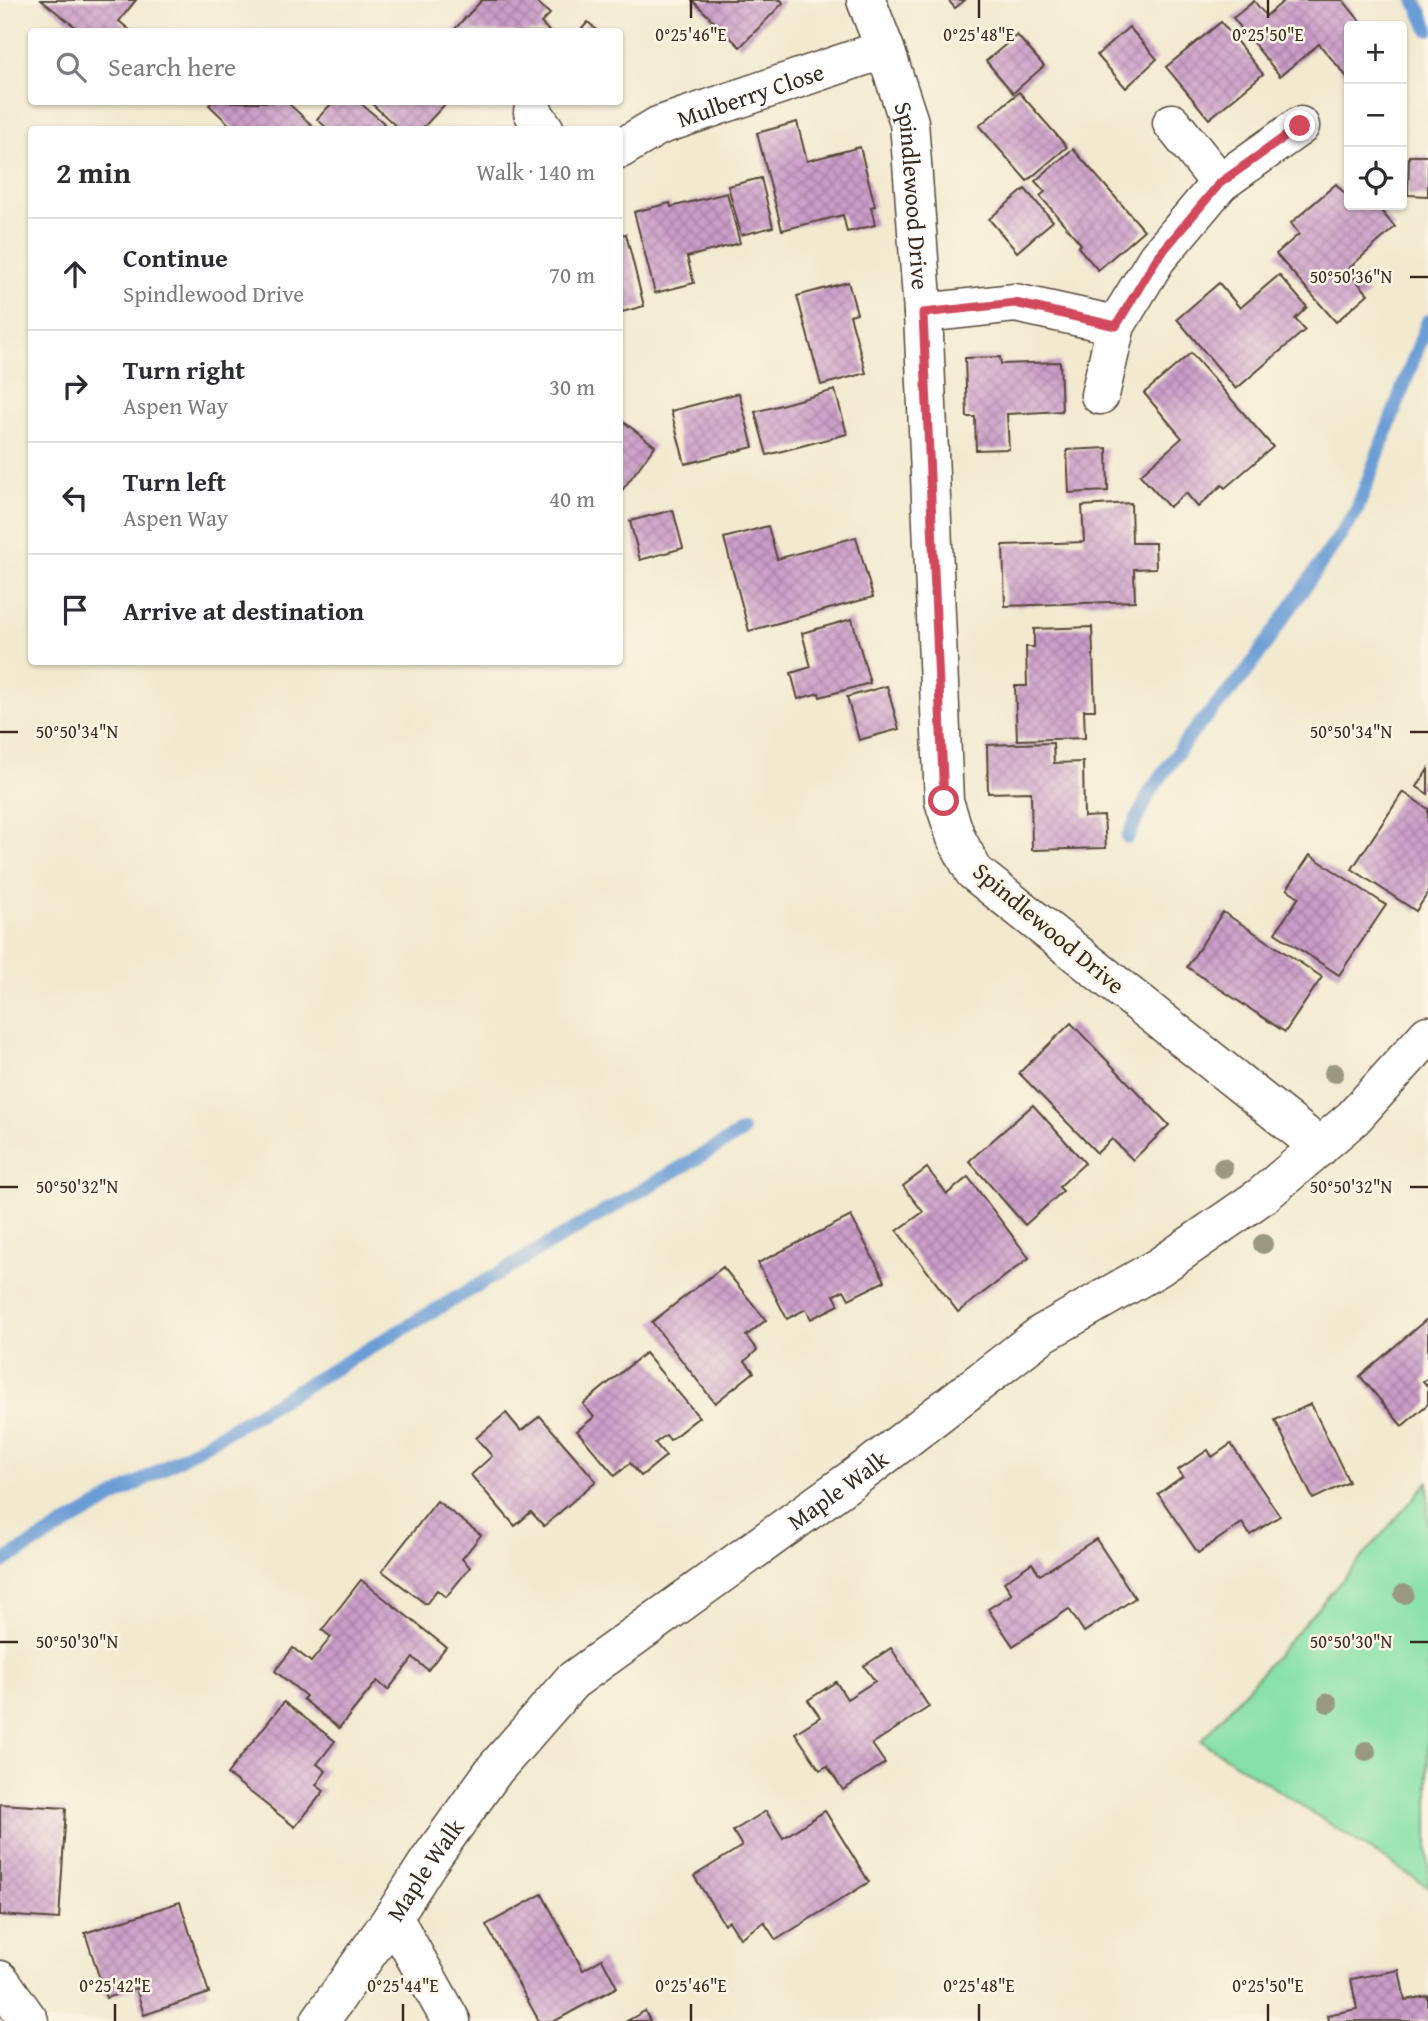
<!DOCTYPE html>
<html lang="en">
<head>
<meta charset="utf-8">
<style>
  body { margin:0; font-family:"Gentium Book Plus",serif; background:#f7f7f7; color:#2b2b33 }
  .controls { position:absolute; right:21px; top:21px; display:grid; overflow:hidden; border-radius:7px; box-shadow:0 2px 5px #0004 }
  .controls button { width:63px; height:63px; display:grid; place-items:center; padding:0; border:0; border-bottom:2px solid #e1e1e2; background:#fff; color:#2b2b33; font:35px sans-serif }
  .stop { position:absolute; width:21px; height:21px; margin:-16px; border:5px solid #d1495b; border-radius:50%; background:#fff }
  .stop.end { background:#d1495b; border-color:#fff; box-shadow:0 2px 7px #0008 }
  .list { margin:0; padding:0; list-style:none }
  h2 { display:flex; justify-content:space-between; align-items:center; height:91px; margin:0; padding:0 28px; font-size:30px }
  h2 small { font-size:23px; font-weight:400; color:#7c7c81 }
  .list li { display:grid; grid-template-columns:46px 1fr auto; gap:21px; align-items:center; box-sizing:border-box; height:112px; padding:0 28px; border-top:2px solid #e1e1e2 }
  .list b { display:block; font-size:26px; white-space:nowrap }
  .list p { margin:0; font-size:23px; white-space:nowrap; color:#7c7c81 }
  .list em { font-size:23px; font-style:normal; color:#7c7c81 }
  .icon { flex:none; width:38px; height:38px; fill:none; stroke:currentColor; stroke-width:2; stroke-linecap:round; stroke-linejoin:round }
  .map { position:relative; flex:none; width:1428px; height:2021px; overflow:hidden }
  .search { position:absolute; background:#fff; box-shadow:0 2px 5px #0004; left:28px; top:28px; width:595px; height:77px; display:flex; align-items:center; gap:18px; box-sizing:border-box; padding:0 24px; border-radius:7px; color:#7c7c81; font-size:26px }
  .panel { position:absolute; background:#fff; box-shadow:0 2px 5px #0004; left:28px; top:126px; width:595px; height:539px; border-radius:7px }
  .map>svg:first-child { display:block }
  .green { fill:#87e1a7; stroke:#618662; stroke-width:2 }
  .lines { fill:none; stroke-linecap:round; stroke-linejoin:round }
  .stream { stroke:#6b9cd5; stroke-width:14 }
  .building { fill:url(#building-cross-hatch) }
  .street-casing { stroke:#564739; stroke-width:41 }
  .street { stroke:#fff; stroke-width:38 }
  .tree { fill:#989980 }
  .route { stroke:#d1495b; stroke-width:9 }
  .ticks { fill:none; stroke:#3b2a1e; stroke-width:2.5 }
  .labels { text-anchor:middle; dominant-baseline:central; stroke-width:5; stroke-linejoin:round; paint-order:stroke }
  .street-label { font-size:24px; fill:#3b2a1e; stroke:#fcf5e5 }
  .ticks-label { font-size:18px; text-anchor:middle; fill:#3b2a1e; stroke:#fcf5e5; stroke-width:5; stroke-linejoin:round; paint-order:stroke }
</style>
</head>
<body>
<div class="map">
<svg width="1428" height="2021" viewBox="0 0 1428 2021">
  <defs>
    <pattern id="building-cross-hatch" width="8" height="8" patternUnits="userSpaceOnUse" patternTransform="scale(1.75)"><rect width="8" height="8" fill="#cb9dc9"/><path d="M0 0l8 8M0 8l8-8" fill="none" stroke="#a680a3"/></pattern>
  </defs>
  <rect width="100%" height="100%" fill="#fcf5e5"/>
  <filter id="ink" filterUnits="userSpaceOnUse"><feTurbulence type="fractalNoise" baseFrequency=".0143" numOctaves="2"/><feDisplacementMap in="SourceGraphic" scale="14" xChannelSelector="R" yChannelSelector="G"/><feConvolveMatrix kernelMatrix="1 2 1 2 8 2 1 2 1" color-interpolation-filters="sRGB"/></filter>
  <filter id="wash" filterUnits="userSpaceOnUse"><feTurbulence type="fractalNoise" baseFrequency=".00686" numOctaves="4" result="noise"/><feDisplacementMap in="SourceGraphic" scale="28" xChannelSelector="R" yChannelSelector="G"/><feGaussianBlur stdDeviation="1.57" result="paint"/><feColorMatrix in="noise" values="0 0 0 0 0 0 0 0 0 0 0 0 0 0 0 0 0 1.4 0 .05"/><feComposite in="paint" operator="in"/></filter>
  <g filter="url(#wash)">
    <rect width="100%" height="100%" fill="#f2e9cf"/>
    <path class="green" d="M 1428,1482 L 1428,1887 L 1201,1741 Z"/>
    <g class="lines">
      <g class="stream">
        <path d="M 1415,0 L 1428,29"/>
        <path d="M 1128,837 L 1150,792 L 1191,734 L 1245,674 L 1356,512 L 1428,321"/>
        <path d="M 0,1563 L 742,1132"/>
      </g>
    </g>
    <g id="blocks">
      <g class="building">
        <path d="M 41,0 L 136,0 L 119,21 L 132,32 L 70,32 L 74,26 Z"/>
        <path d="M 482,0 L 535,0 L 550,14 L 541,23 L 550,32 L 452,32 Z"/>
        <path d="M 692,0 L 781,0 L 783,3 L 740,47 Z"/>
        <path d="M 948,0 L 965,0 L 955,8 Z"/>
        <path d="M 1285,0 L 1343,0 L 1364,26 L 1349,26 L 1349,76 L 1347,77 L 1319,44 L 1280,76 L 1233,18 L 1254,1 L 1266,16 Z"/>
        <path d="M 588,22 L 599,32 L 579,32 Z"/>
        <path d="M 1221,22 L 1263,74 L 1209,119 L 1166,67 Z"/>
        <path d="M 1129,27 L 1157,59 L 1126,88 L 1097,55 Z"/>
        <path d="M 1017,35 L 1044,66 L 1013,93 L 986,61 Z"/>
        <path d="M 1019,92 L 1067,147 L 1027,181 L 979,126 Z"/>
        <path d="M 212,102 L 287,102 L 317,130 L 235,130 L 209,105 Z"/>
        <path d="M 333,102 L 359,102 L 384,123 L 378,130 L 329,130 L 317,119 Z"/>
        <path d="M 370,102 L 447,102 L 421,130 L 400,130 Z"/>
        <path d="M 797,122 L 807,161 L 860,147 L 875,206 L 871,207 L 875,225 L 847,232 L 843,215 L 782,230 L 757,133 Z"/>
        <path d="M 1073,149 L 1144,230 L 1098,270 L 1078,247 L 1081,244 L 1040,196 L 1045,192 L 1035,181 Z"/>
        <path d="M 1409,156 L 1428,156 L 1428,196 L 1408,195 Z"/>
        <path d="M 761,178 L 773,227 L 741,235 L 728,186 Z"/>
        <path d="M 1336,184 L 1345,194 L 1349,190 L 1349,205 L 1376,205 L 1395,227 L 1347,270 L 1368,294 L 1336,322 L 1276,254 L 1299,234 L 1291,223 Z"/>
        <path d="M 1025,189 L 1053,221 L 1017,252 L 989,219 Z"/>
        <path d="M 727,193 L 740,243 L 687,257 L 694,283 L 655,293 L 634,212 L 670,203 L 671,207 Z"/>
        <path d="M 626,234 L 644,306 L 622,312 L 620,303 L 620,235 Z"/>
        <path d="M 1279,275 L 1307,307 L 1295,319 L 1305,330 L 1236,389 L 1177,319 L 1219,283 L 1240,308 Z"/>
        <path d="M 848,282 L 857,313 L 850,315 L 866,373 L 821,385 L 797,296 Z"/>
        <path d="M 1191,353 L 1273,447 L 1225,488 L 1222,485 L 1198,507 L 1186,493 L 1169,507 L 1140,475 L 1182,438 L 1144,393 Z"/>
        <path d="M 1000,357 L 1001,364 L 1060,362 L 1062,411 L 1007,414 L 1009,449 L 976,450 L 975,417 L 967,417 L 965,358 Z"/>
        <path d="M 835,390 L 847,434 L 767,455 L 755,412 Z"/>
        <path d="M 739,393 L 753,447 L 685,464 L 671,411 Z"/>
        <path d="M 620,419 L 655,446 L 620,493 Z"/>
        <path d="M 1107,448 L 1108,491 L 1069,493 L 1067,450 Z"/>
        <path d="M 1131,503 L 1132,543 L 1155,543 L 1156,568 L 1134,569 L 1135,601 L 1005,606 L 1003,545 L 1084,542 L 1082,506 Z"/>
        <path d="M 673,510 L 683,548 L 640,560 L 630,521 Z"/>
        <path d="M 768,526 L 777,559 L 856,537 L 873,597 L 749,631 L 724,538 Z"/>
        <path d="M 852,619 L 870,683 L 820,697 L 819,693 L 798,699 L 791,673 L 811,667 L 802,633 Z"/>
        <path d="M 1092,627 L 1095,710 L 1084,710 L 1085,738 L 1017,740 L 1015,686 L 1027,686 L 1026,647 L 1034,647 L 1034,629 Z"/>
        <path d="M 887,686 L 899,729 L 859,740 L 847,697 Z"/>
        <path d="M 1053,743 L 1054,763 L 1083,762 L 1084,817 L 1104,816 L 1106,848 L 1032,850 L 1031,792 L 988,793 L 987,745 Z"/>
        <path d="M 1428,769 L 1428,794 L 1417,787 Z"/>
        <path d="M 1403,792 L 1428,809 L 1428,893 L 1416,911 L 1352,869 Z"/>
        <path d="M 1310,855 L 1386,905 L 1339,975 L 1275,933 L 1299,897 L 1287,889 Z"/>
        <path d="M 1223,912 L 1322,977 L 1285,1032 L 1187,967 Z"/>
        <path d="M 1071,1023 L 1169,1125 L 1133,1160 L 1112,1139 L 1097,1153 L 1019,1073 Z"/>
        <path d="M 1033,1105 L 1085,1163 L 1059,1187 L 1063,1191 L 1025,1225 L 969,1161 Z"/>
        <path d="M 927,1168 L 947,1194 L 968,1177 L 1029,1258 L 958,1312 L 897,1231 L 923,1212 L 903,1186 Z"/>
        <path d="M 851,1216 L 885,1281 L 849,1299 L 844,1290 L 834,1295 L 839,1305 L 811,1319 L 806,1309 L 787,1319 L 758,1263 Z"/>
        <path d="M 723,1267 L 766,1320 L 746,1336 L 757,1350 L 745,1361 L 754,1372 L 715,1403 L 652,1322 Z"/>
        <path d="M 1428,1318 L 1428,1378 L 1423,1381 L 1428,1387 L 1428,1404 L 1402,1426 L 1360,1376 Z"/>
        <path d="M 645,1353 L 699,1417 L 670,1440 L 666,1435 L 655,1443 L 666,1456 L 641,1476 L 630,1463 L 615,1476 L 577,1431 L 594,1417 L 583,1404 Z"/>
        <path d="M 1311,1404 L 1349,1482 L 1313,1499 L 1275,1420 Z"/>
        <path d="M 506,1413 L 521,1431 L 540,1416 L 596,1481 L 544,1526 L 531,1512 L 515,1526 L 471,1475 L 492,1456 L 476,1438 Z"/>
        <path d="M 1231,1444 L 1280,1516 L 1250,1535 L 1242,1523 L 1198,1553 L 1158,1494 L 1183,1476 L 1178,1470 L 1208,1450 L 1212,1457 Z"/>
        <path d="M 437,1501 L 481,1535 L 462,1559 L 470,1567 L 446,1597 L 437,1590 L 426,1604 L 382,1571 Z"/>
        <path d="M 1096,1539 L 1135,1598 L 1084,1632 L 1069,1609 L 1013,1646 L 988,1609 L 1012,1594 L 1004,1582 L 1032,1563 L 1040,1575 Z"/>
        <path d="M 361,1580 L 446,1647 L 428,1670 L 413,1658 L 388,1690 L 377,1681 L 339,1728 L 303,1699 L 306,1696 L 275,1671 L 293,1648 L 311,1662 L 331,1637 L 322,1630 Z"/>
        <path d="M 891,1648 L 929,1707 L 872,1744 L 885,1763 L 843,1790 L 827,1766 L 820,1770 L 795,1733 L 820,1717 L 808,1700 L 836,1682 L 847,1699 L 875,1681 L 864,1666 Z"/>
        <path d="M 284,1702 L 335,1741 L 317,1764 L 326,1771 L 316,1785 L 324,1791 L 295,1827 L 227,1774 Z"/>
        <path d="M 0,1804 L 66,1808 L 59,1919 L 0,1915 Z"/>
        <path d="M 766,1811 L 783,1838 L 825,1811 L 869,1882 L 776,1940 L 764,1922 L 740,1938 L 729,1921 L 724,1924 L 694,1876 L 742,1846 L 733,1831 Z"/>
        <path d="M 542,1894 L 583,1970 L 602,1959 L 617,1987 L 555,2021 L 539,2021 L 486,1925 Z"/>
        <path d="M 180,1902 L 209,1993 L 144,2015 L 136,1988 L 106,1998 L 85,1933 Z"/>
        <path d="M 1399,1970 L 1405,2000 L 1428,1996 L 1428,2021 L 1328,2021 L 1327,2015 L 1357,2009 L 1351,1979 Z"/>
        <path d="M 645,2011 L 650,2021 L 627,2021 Z"/>
      </g>
    </g>
  </g>
  <g filter="url(#ink)">
    <use href="#blocks" fill-opacity="0" stroke="#564739" stroke-width="2"/>
    <g class="lines">
      <g class="street-casing">
        <g id="street">
          <path id="s1" d="M 866,0 L 885,49 L 909,122 L 923,313 L 944,801 L 956,838 L 974,872 L 1320,1147"/>
          <path d="M 533,112 L 545,130"/>
          <path d="M 1172,123 L 1220,183"/>
          <path id="s2" d="M 620,149 L 658,126 L 885,49"/>
          <path d="M 923,313 L 1015,303 L 1116,325"/>
          <path d="M 1100,395 L 1116,325 L 1157,258 L 1220,183 L 1300,126"/>
          <path d="M 393,1917 L 451,2021"/>
          <path d="M 0,1980 L 29,2021"/>
          <path id="s3" d="M 320,2021 L 393,1917 L 429,1861 L 495,1769 L 572,1681 L 872,1465 L 1042,1334 L 1159,1267 L 1263,1195 L 1353,1118 L 1428,1035"/>
        </g>
      </g>
      <use href="#street" class="street"/>
    </g>
    <g class="tree">
      <circle cx="1334" cy="1073" r="10"/>
      <circle cx="1223" cy="1168" r="10"/>
      <circle cx="1263" cy="1244" r="10"/>
      <circle cx="1404" cy="1594" r="10"/>
      <circle cx="1328" cy="1703" r="10"/>
      <circle cx="1366" cy="1751" r="10"/>
    </g>
  </g>
  <g class="lines" filter="url(#ink)">
    <path class="route" d="M 944,801 L 923,313 L 1015,303 L 1116,326 L 1157,258 L 1220,183 L 1300,126"/>
  </g>
  <path class="ticks" d="M 691,0 L 691,18M 979,0 L 979,18M 1268,0 L 1268,18M 1410,277 L 1428,277M 0,732 L 18,732M 1410,732 L 1428,732M 0,1187 L 18,1187M 1410,1187 L 1428,1187M 0,1642 L 18,1642M 1410,1642 L 1428,1642M 115,2004 L 115,2021M 403,2004 L 403,2021M 691,2004 L 691,2021M 979,2004 L 979,2021M 1268,2004 L 1268,2021"/>
  <g class="labels">
    <g class="street-label">
      <text stroke="none"><textPath href="#s2" startOffset="142">Mulberry Close</textPath></text>
      <text stroke="none"><textPath href="#s1" startOffset="203">Spindlewood Drive</textPath></text>
      <text transform="translate(1049 928) rotate(40)">Spindlewood Drive</text>
      <text stroke="none"><textPath href="#s3" startOffset="751">Maple Walk</textPath></text>
      <text stroke="none"><textPath href="#s3" startOffset="184">Maple Walk</textPath></text>
    </g>
  </g>
  <g class="ticks-label">
    <text x="691" y="41">0°25'46"E</text>
    <text x="979" y="41">0°25'48"E</text>
    <text x="1268" y="41">0°25'50"E</text>
    <text x="1351" y="283">50°50'36"N</text>
    <text x="77" y="738">50°50'34"N</text>
    <text x="1351" y="738">50°50'34"N</text>
    <text x="77" y="1193">50°50'32"N</text>
    <text x="1351" y="1193">50°50'32"N</text>
    <text x="77" y="1648">50°50'30"N</text>
    <text x="1351" y="1648">50°50'30"N</text>
    <text x="115" y="1992">0°25'42"E</text>
    <text x="403" y="1992">0°25'44"E</text>
    <text x="691" y="1992">0°25'46"E</text>
    <text x="979" y="1992">0°25'48"E</text>
    <text x="1268" y="1992">0°25'50"E</text>
  </g>
</svg>
<div class="controls">
<button>+</button>
<button>−</button>
<button><svg class="icon" aria-label="locate" viewBox="0 0 24 24"><circle cx="12" cy="12" r="6"/><path d="M12 2v4M12 18v4M2 12h4M18 12h4"/></svg></button>
</div>
<div class="stop" style="left:944px;top:801px"></div>
<div class="stop end" style="left:1300px;top:126px"></div>
<div class="search"><svg class="icon" aria-label="search" viewBox="0 0 24 24"><circle cx="10" cy="10" r="6"/><path d="M15 15l6 6"/></svg>Search here</div>
<section class="panel">
<h2>2 min<small>Walk · 140 m</small></h2>
<ul class="list">
<li><svg class="icon" aria-label="ahead" viewBox="0 0 24 24"><path d="M12 20V5M6 11l6-6 6 6"/></svg><div><b>Continue</b><p>Spindlewood Drive</p></div><em>70 m</em></li>
<li><svg class="icon" aria-label="right" viewBox="0 0 24 24"><path d="M7 20v-9h11M14 6l5 5-5 5"/></svg><div><b>Turn right</b><p>Aspen Way</p></div><em>30 m</em></li>
<li><svg class="icon" aria-label="left" viewBox="0 0 24 24"><path d="M17 20v-9H6M10 6l-5 5 5 5"/></svg><div><b>Turn left</b><p>Aspen Way</p></div><em>40 m</em></li>
<li><svg class="icon" aria-label="arrive" viewBox="0 0 24 24"><path d="M6 21V4h12l-3 4 3 4H6"/></svg><div><b>Arrive at destination</b></div></li>
</ul>
</section>
</div>
</body>
</html>
